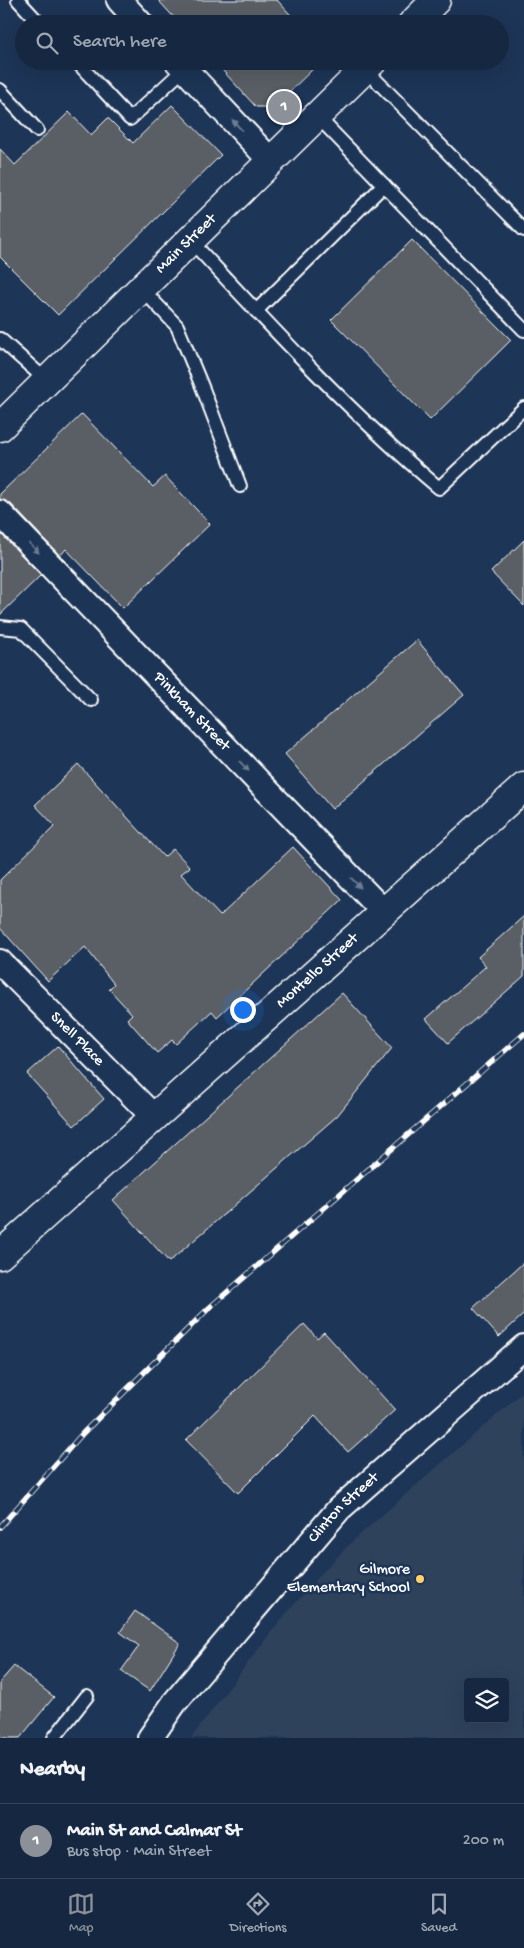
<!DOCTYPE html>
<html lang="en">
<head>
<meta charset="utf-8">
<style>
  body { margin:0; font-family:"Gochi Hand",sans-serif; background:#23344c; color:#f1f3f6 }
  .controls { position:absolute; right:15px; bottom:15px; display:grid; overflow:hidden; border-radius:5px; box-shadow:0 5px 20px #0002 }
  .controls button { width:45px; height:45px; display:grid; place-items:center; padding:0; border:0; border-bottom:1px solid #35445a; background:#162841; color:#f1f3f6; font:25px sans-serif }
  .you { position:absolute; left:242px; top:1009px; width:18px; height:18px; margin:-12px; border:4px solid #fff; border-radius:50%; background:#1a73e8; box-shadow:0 0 0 8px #1a73e833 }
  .badge { display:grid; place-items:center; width:32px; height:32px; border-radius:50%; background:#8c9099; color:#fff; font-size:16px; font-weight:700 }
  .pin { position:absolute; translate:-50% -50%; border:2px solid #fff; box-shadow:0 1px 5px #0006 }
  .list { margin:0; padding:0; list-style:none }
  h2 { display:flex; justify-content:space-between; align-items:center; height:65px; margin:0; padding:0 20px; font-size:21px }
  h2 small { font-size:16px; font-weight:400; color:#9ea6b1 }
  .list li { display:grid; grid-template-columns:32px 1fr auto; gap:15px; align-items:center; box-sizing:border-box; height:75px; padding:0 20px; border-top:1px solid #35445a }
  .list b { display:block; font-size:19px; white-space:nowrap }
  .list p { margin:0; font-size:16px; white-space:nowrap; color:#9ea6b1 }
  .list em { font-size:16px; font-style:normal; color:#9ea6b1 }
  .icon { flex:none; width:28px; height:28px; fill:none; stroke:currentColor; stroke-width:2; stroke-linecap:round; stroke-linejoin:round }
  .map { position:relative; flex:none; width:524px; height:1738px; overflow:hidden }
  .search { position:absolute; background:#162841; box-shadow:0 5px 20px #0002; left:15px; right:15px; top:15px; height:55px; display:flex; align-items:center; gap:12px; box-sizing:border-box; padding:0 18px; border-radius:28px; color:#9ea6b1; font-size:19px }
  .sheet { height:140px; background:#162841 }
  nav { display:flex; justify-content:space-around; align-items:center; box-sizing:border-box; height:70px; border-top:1px solid #35445a; background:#162841; font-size:14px; color:#9ea6b1 }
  nav a { display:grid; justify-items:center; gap:2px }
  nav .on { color:#8c9099 }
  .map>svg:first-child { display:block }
  .built { fill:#2f425b; fill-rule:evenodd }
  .building { fill:#5a5f65; stroke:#fff }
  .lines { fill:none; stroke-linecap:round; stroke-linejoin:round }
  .service-casing { stroke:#fff; stroke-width:16 }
  .minor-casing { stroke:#fff; stroke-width:28 }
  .secondary-casing { stroke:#fff; stroke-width:31 }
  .primary-casing { stroke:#fff; stroke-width:31 }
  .service { stroke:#1d3557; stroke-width:12 }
  .minor { stroke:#1d3557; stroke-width:24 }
  .secondary { stroke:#1d3557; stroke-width:28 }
  .primary { stroke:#1d3557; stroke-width:28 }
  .rail-casing { stroke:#fff; stroke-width:5.5 }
  .rail { stroke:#1d3557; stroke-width:4; stroke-dasharray:11; stroke-linecap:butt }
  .oneway { fill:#6c7c92 }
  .poi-dot { fill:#ffd166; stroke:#1d3557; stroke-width:2 }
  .labels { text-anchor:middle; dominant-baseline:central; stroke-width:5; stroke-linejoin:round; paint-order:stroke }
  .street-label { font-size:16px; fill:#fff; stroke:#1d3557 }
  .poi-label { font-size:16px; fill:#fff; stroke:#1d3557; text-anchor:end }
</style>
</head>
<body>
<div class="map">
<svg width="524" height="1738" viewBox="0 0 524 1738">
  <rect width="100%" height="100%" fill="#1d3557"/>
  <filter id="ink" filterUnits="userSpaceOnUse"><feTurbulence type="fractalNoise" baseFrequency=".02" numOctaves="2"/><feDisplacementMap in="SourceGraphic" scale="10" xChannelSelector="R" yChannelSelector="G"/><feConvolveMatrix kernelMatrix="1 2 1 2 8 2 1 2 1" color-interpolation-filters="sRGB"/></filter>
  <g filter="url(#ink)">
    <path class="built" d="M 524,1391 L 524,1738 L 191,1738 L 278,1623 L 330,1564 L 356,1538 ZM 468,1682 L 505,1682 L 505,1719 L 468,1719 Z"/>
    <g class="building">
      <path d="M 158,0 L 277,0 L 299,24 L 180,24 Z"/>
      <path d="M 214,61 L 321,61 L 274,107 L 256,107 Z"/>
      <path d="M 172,105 L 221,155 L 58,315 L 0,257 L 0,149 L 15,165 L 69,112 L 91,135 L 108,118 L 133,143 Z"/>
      <path d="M 412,240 L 511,340 L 430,420 L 331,320 Z"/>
      <path d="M 82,414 L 153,487 L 165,476 L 210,524 L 123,608 L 66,549 L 60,556 L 10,503 L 0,500 L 0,494 Z"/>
      <path d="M 0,533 L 41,575 L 0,615 Z"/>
      <path d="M 524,540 L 524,606 L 491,572 Z"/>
      <path d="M 417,640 L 464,695 L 332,809 L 285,754 Z"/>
      <path d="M 78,764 L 164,857 L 173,849 L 190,867 L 181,874 L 220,916 L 293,847 L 342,900 L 217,1017 L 212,1011 L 176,1044 L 172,1040 L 157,1053 L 127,1019 L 132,1014 L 109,989 L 114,984 L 85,947 L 48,981 L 0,928 L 0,880 L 55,826 L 35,805 Z"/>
      <path d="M 524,916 L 524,976 L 448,1043 L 426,1019 L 486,966 L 478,957 Z"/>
      <path d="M 342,993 L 392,1048 L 337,1116 L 169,1262 L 113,1200 Z"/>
      <path d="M 58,1046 L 104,1099 L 74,1126 L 27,1074 Z"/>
      <path d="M 524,1262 L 524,1314 L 499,1337 L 473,1308 Z"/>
      <path d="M 304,1324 L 317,1338 L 324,1332 L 395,1410 L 348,1452 L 315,1416 L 238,1493 L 186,1440 Z"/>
      <path d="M 135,1611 L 180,1643 L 150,1691 L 121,1671 L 139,1646 L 120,1632 Z"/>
      <path d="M 14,1666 L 54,1697 L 20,1738 L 0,1738 L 0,1682 Z"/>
    </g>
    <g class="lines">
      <g class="service-casing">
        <g id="service">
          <path d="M 18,0 L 40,24"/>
          <path d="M 76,61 L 130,119 L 184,69"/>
          <path d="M 365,69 L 524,230"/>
          <path d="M 0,90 L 37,130"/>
          <path d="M 317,116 L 524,330"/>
          <path d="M 190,240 C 270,326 349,412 439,488 L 524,408"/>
          <path d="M 141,288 L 177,326 L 203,389 L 240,486"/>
          <path d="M 256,311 L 384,185"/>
          <path d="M 0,339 L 47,381"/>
          <path d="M 0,627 L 21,629 L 91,700"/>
          <path d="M 54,1738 L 87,1696"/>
        </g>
      </g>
      <g class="minor-casing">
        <g id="minor">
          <path d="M 119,0 L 141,24"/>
          <path d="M 177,61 L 271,161"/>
          <path id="s1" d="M 0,513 L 384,912"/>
          <path id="s2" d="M 0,962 L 154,1117"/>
          <path id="s3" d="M 150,1738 L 175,1702 L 339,1509 L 524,1347"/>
        </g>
      </g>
      <g class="secondary-casing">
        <g id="secondary">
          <path d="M 412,24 L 436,0"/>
          <path id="s4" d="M 0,427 L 373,61"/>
        </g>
      </g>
      <g class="primary-casing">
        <g id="primary">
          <path id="s5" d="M 0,1255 L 524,787"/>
        </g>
      </g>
      <use href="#service" class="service"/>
      <use href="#minor" class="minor"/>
      <use href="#secondary" class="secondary"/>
      <use href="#primary" class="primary"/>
      <g class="rail-casing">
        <path id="rail" d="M 0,1527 L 83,1433 L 209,1308 L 524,1034"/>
      </g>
      <use href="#rail" class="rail"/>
    </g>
    <defs><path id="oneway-solid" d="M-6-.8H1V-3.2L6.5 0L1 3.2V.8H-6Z" transform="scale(1.25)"/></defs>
    <g class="oneway">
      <use href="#oneway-solid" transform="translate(237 125) rotate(-133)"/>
      <use href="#oneway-solid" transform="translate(34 548) rotate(46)"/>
      <use href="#oneway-solid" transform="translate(244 766) rotate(46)"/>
      <use href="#oneway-solid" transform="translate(356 883) rotate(46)"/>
    </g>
  </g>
  <circle class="poi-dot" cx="420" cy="1579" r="5"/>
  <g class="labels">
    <g class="street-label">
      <text stroke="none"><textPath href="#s4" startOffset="261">Main Street</textPath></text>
      <text stroke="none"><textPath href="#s1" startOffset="276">Pinkham Street</textPath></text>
      <text stroke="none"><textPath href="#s5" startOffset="426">Montello Street</textPath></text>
      <text stroke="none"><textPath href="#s2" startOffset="109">Snell Place</textPath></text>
      <text stroke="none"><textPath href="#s3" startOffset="301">Clinton Street</textPath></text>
    </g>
    <g class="poi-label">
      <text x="410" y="1570">Gilmore<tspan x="410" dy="18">Elementary School</tspan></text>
    </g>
  </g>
</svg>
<div class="controls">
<button><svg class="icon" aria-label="layers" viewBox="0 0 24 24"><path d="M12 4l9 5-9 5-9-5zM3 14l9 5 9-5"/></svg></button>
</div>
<div class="you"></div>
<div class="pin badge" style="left:284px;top:107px">1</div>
<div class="search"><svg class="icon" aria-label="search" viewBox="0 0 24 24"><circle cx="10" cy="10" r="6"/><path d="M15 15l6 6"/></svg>Search here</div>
</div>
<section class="sheet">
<h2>Nearby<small></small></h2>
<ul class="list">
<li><span class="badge">1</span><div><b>Main St and Calmar St</b><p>Bus stop · Main Street</p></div><em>200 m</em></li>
</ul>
</section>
<nav>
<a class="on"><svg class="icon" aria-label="map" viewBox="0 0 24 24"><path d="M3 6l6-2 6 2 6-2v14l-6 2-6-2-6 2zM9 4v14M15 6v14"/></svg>Map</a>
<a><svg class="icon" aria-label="directions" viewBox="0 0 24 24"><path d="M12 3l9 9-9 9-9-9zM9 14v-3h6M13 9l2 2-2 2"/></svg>Directions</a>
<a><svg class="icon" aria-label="saved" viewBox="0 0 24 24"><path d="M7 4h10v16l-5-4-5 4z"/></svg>Saved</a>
</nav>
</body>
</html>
